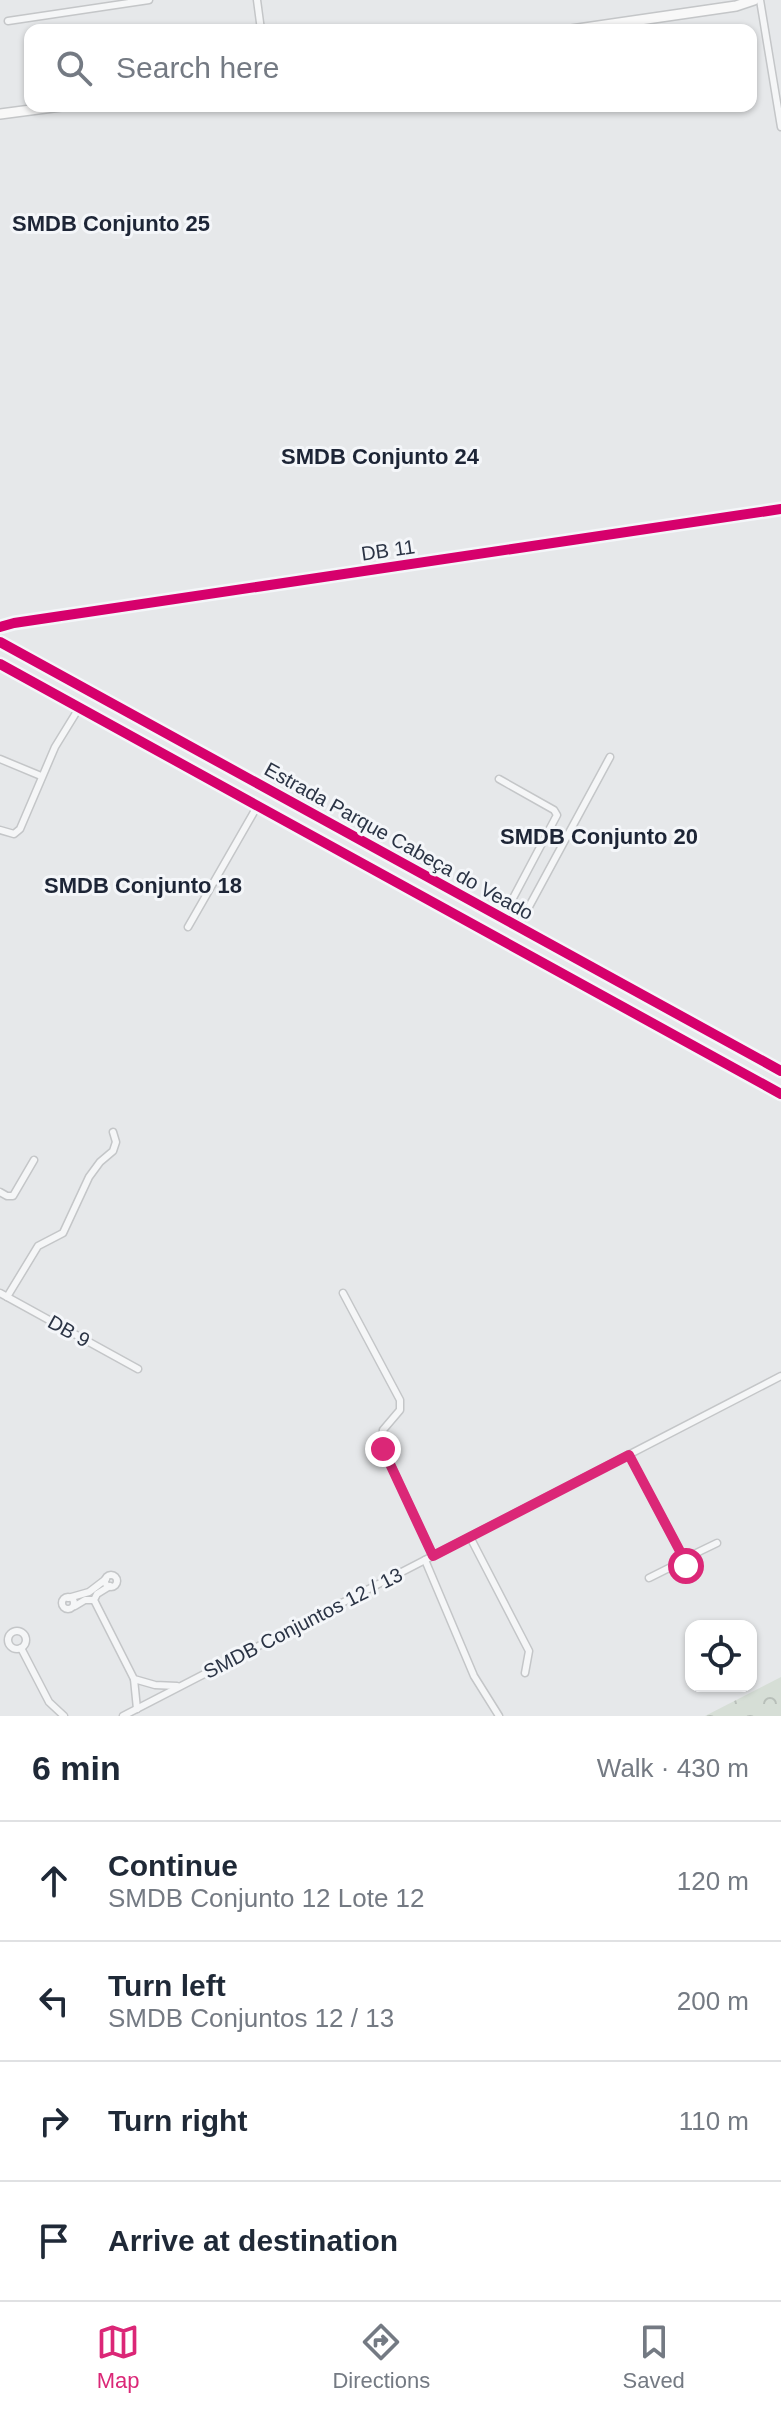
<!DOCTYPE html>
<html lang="en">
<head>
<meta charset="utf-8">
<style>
  body { margin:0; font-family:Helvetica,sans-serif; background:#f2f2f3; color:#1f2937 }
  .controls { position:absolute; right:24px; bottom:24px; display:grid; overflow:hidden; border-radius:16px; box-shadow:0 2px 6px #0004 }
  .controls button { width:72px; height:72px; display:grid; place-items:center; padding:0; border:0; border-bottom:2px solid #e0e1e3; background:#fff; color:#1f2937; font:40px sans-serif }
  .stop { position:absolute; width:24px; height:24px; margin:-18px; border:6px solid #db2777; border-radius:50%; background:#fff }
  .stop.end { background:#db2777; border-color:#fff; box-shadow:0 2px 8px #0008 }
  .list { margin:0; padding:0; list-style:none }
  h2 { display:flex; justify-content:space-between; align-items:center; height:104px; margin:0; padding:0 32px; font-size:34px }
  h2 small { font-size:26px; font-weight:400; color:#747a83 }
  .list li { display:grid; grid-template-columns:52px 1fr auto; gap:24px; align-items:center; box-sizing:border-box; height:120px; padding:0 32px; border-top:2px solid #e0e1e3 }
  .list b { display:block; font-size:30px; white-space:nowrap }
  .list p { margin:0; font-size:26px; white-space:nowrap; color:#747a83 }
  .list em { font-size:26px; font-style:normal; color:#747a83 }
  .icon { flex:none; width:44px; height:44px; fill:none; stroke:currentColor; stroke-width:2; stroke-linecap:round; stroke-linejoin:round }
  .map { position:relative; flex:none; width:781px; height:1716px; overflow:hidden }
  .search { position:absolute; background:#fff; box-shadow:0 2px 6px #0004; left:24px; right:24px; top:24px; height:88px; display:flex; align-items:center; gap:20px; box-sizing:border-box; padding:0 28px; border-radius:16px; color:#747a83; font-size:30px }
  .sheet { height:584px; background:#fff }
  nav { display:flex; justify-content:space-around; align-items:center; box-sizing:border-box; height:112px; border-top:2px solid #e0e1e3; background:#fff; font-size:22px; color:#747a83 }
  nav a { display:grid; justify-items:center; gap:4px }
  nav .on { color:#db2777 }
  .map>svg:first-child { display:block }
  .park { fill:url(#park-crowns) }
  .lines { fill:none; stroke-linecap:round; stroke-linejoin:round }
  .street-casing { stroke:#c4c6c8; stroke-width:9 }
  .secondary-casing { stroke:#c4c6c8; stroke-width:12 }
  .street { stroke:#f5f6f7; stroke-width:6 }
  .secondary { stroke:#f8f8f8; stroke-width:9 }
  .cycleway-casing { stroke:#f4f6f9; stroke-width:15 }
  .cycleway { stroke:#d6006c; stroke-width:10 }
  .route { stroke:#db2777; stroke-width:10 }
  .labels { text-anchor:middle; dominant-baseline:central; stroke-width:6; stroke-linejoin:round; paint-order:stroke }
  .street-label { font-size:20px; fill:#2b3445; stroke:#f4f6f9 }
  .neighbourhood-label { font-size:22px; font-weight:bold; fill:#1d2536; stroke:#f4f6f9 }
</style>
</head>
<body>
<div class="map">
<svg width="781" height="1716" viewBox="0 0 781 1716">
  <defs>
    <pattern id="park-crowns" width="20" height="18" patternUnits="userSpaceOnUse" patternTransform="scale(2)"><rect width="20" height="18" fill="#d6ded6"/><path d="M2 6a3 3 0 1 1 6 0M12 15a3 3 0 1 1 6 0" fill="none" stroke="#b8bfb9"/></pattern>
  </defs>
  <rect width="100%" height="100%" fill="#e6e8ea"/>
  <path class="park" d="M 781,1677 L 781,1716 L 705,1716 Z"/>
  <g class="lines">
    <g class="street-casing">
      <g id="street">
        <path d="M 257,0 L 261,30"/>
        <path d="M 760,0 L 781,127"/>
        <path d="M 8,21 L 149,0"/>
        <path d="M 0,627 L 14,623 L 781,509"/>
        <path d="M 0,759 L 41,776"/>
        <path d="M 499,779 L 554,810 L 557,815 L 502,919"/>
        <path d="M 0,830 L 14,834 L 20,829 L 55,747 L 79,708"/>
        <path d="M 188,927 L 258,805"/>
        <path d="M 518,927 L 610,757"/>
        <path d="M 0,1192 L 7,1196 L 13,1196 L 34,1160"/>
        <path d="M 0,1293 L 138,1369"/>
        <path d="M 343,1293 L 400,1400 L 400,1410 L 383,1430 L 381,1444 L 433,1556"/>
        <path d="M 7,1297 L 38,1246 L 63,1233 L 89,1177 L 100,1162 L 113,1151 L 116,1142 L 113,1132"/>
        <path d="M 629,1455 L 682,1555"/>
        <path d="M 470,1537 L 529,1651 L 525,1673"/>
        <circle cx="684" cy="1560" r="5.5"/>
        <path d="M 688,1557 L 717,1543"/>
        <path d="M 425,1560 L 474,1676 L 499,1716"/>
        <circle cx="111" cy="1581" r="6"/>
        <path d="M 649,1578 L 679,1563"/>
        <path d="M 110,1586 L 97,1594 L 94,1600 L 134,1679 L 155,1685 L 177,1686"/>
        <circle cx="68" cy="1603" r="6"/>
        <path d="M 68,1598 L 89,1592 L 106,1579"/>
        <path d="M 75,1606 L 85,1600 L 94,1600"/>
        <circle cx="17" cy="1640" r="9"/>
        <path d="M 21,1648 L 49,1702 L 64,1716"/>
        <path d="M 134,1679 L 137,1709"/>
        <path d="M 123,1716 L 781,1376"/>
      </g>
    </g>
    <g class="secondary-casing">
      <g id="secondary">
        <path d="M 571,30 L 736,6 L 754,0"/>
        <path d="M 0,114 L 61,106"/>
        <path d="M 0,642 L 781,1071"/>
        <path d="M 0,664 L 781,1094"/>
      </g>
    </g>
    <use href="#street" class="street"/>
    <use href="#secondary" class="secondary"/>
    <g class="cycleway-casing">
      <g id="cycleway">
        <path d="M 0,627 L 14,623 L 781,509"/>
        <path d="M 0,642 L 781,1071"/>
        <path d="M 0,664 L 781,1094"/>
      </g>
    </g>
    <use href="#cycleway" class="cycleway"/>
  </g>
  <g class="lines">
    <path class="route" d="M 383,1449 L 433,1556 L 629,1455 L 682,1555 L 679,1563 L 686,1566"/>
  </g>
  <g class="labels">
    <g class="street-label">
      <text transform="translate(388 550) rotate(-8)">DB 11</text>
      <text transform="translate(399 841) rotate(29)">Estrada Parque Cabeça do Veado</text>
      <text transform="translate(69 1331) rotate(29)">DB 9</text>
      <text transform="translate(303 1623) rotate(-27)">SMDB Conjuntos 12 / 13</text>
    </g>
    <g class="neighbourhood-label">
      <text x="111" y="223">SMDB Conjunto 25</text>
      <text x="380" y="456">SMDB Conjunto 24</text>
      <text x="599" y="836">SMDB Conjunto 20</text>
      <text x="143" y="885">SMDB Conjunto 18</text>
    </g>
  </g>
</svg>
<div class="controls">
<button><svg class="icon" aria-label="locate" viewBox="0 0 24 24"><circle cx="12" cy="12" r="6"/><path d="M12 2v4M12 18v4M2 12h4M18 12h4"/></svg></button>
</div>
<div class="stop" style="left:686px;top:1566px"></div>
<div class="stop end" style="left:383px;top:1449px"></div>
<div class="search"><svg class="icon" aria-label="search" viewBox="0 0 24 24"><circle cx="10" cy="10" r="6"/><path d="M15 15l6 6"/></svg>Search here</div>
</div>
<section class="sheet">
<h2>6 min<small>Walk · 430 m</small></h2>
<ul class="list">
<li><svg class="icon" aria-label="ahead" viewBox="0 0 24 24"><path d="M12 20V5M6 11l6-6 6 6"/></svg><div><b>Continue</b><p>SMDB Conjunto 12 Lote 12</p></div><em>120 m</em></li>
<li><svg class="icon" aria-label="left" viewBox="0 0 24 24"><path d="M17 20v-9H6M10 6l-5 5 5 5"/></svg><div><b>Turn left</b><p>SMDB Conjuntos 12 / 13</p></div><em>200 m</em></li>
<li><svg class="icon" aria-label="right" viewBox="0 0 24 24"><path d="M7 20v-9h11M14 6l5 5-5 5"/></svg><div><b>Turn right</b></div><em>110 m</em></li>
<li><svg class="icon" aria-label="arrive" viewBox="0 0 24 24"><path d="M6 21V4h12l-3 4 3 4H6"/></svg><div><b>Arrive at destination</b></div></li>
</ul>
</section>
<nav>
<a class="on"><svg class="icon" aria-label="map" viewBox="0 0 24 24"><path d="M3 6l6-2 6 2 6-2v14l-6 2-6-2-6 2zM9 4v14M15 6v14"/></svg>Map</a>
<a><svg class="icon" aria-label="directions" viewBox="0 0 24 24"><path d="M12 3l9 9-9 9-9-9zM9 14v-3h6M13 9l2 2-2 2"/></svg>Directions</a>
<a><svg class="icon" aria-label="saved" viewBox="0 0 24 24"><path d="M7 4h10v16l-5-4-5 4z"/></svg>Saved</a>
</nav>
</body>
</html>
